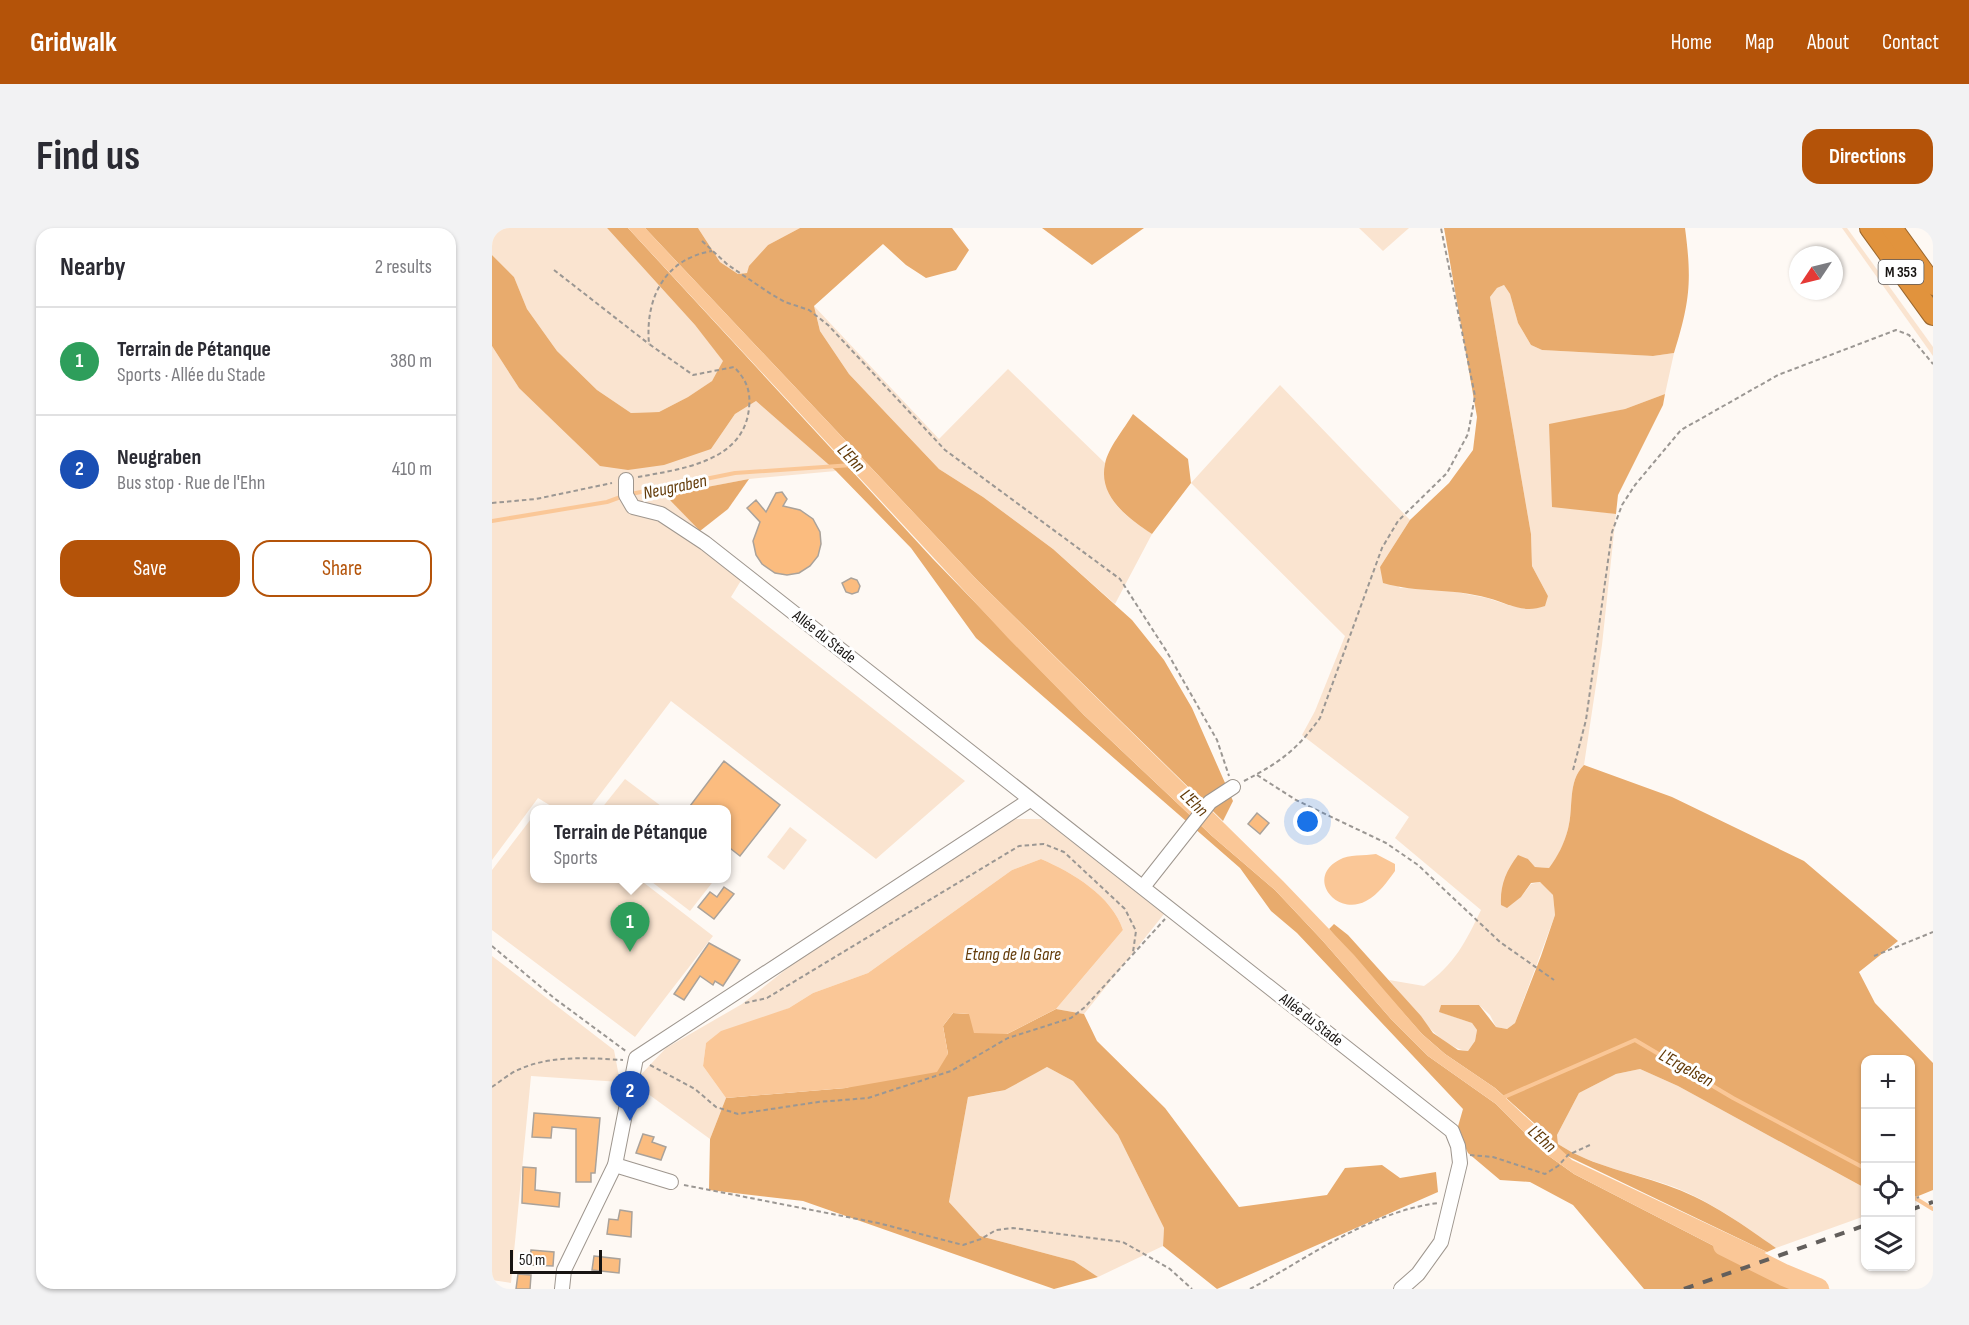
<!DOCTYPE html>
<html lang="en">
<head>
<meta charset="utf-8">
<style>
  body { margin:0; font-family:"Sofia Sans Condensed",sans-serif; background:#f2f2f3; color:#2b2b33 }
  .controls { position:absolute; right:18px; bottom:18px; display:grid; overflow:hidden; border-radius:12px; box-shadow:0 2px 4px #0004 }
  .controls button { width:54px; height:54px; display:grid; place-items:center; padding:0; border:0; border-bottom:2px solid #e1e1e2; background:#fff; color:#2b2b33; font:30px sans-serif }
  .compass { position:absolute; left:1297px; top:18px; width:54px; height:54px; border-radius:50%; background:#fff; box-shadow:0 2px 4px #0004; rotate:235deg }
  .scale { position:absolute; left:18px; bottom:15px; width:92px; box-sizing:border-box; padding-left:6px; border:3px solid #171412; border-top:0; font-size:16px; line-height:21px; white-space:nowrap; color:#171412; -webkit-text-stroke:4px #fff; paint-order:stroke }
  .you { position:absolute; left:816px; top:594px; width:21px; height:21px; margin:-15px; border:4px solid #fff; border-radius:50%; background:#1a73e8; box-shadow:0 0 0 9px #1a73e833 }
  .badge { display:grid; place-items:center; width:39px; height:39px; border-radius:50%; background:#b45309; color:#fff; font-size:20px; font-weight:700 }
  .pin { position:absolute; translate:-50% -50px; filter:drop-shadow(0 2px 3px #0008) }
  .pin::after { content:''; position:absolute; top:32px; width:21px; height:18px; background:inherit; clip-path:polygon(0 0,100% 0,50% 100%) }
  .popup { position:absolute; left:38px; top:577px; width:201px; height:78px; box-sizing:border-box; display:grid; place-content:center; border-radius:12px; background:#fff; filter:drop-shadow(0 2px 4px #0005); font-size:20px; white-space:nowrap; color:#7c7c81 }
  .popup b { font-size:22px; color:#2b2b33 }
  .popup::after { content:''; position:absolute; left:50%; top:100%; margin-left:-12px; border:12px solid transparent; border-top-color:#fff }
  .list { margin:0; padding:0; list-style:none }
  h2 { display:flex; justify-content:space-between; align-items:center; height:78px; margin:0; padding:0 24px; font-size:26px }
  h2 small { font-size:20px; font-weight:400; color:#7c7c81 }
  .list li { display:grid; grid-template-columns:39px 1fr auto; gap:18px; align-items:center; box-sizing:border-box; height:108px; padding:0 24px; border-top:2px solid #e1e1e2 }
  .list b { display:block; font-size:22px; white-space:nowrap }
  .list p { margin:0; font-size:20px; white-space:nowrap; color:#7c7c81 }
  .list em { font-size:20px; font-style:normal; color:#7c7c81 }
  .actions { display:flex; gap:12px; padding:18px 24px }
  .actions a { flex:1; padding:14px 0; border:2px solid #b45309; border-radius:18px; text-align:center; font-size:21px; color:#b45309 }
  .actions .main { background:#b45309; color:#fff }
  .icon { flex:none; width:33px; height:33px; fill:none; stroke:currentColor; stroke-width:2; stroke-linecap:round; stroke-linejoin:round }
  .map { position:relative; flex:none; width:1441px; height:1061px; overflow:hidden; border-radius:18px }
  header { display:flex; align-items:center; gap:36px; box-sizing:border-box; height:84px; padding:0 30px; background:#b45309; color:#fff }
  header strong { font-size:28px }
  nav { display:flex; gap:33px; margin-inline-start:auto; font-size:21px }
  .intro { display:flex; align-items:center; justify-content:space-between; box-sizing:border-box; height:144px; padding:0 36px }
  h1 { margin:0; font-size:42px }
  .button { padding:15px 27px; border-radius:18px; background:#b45309; color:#fff; font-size:21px; font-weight:700 }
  main { display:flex; gap:36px; padding:0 36px }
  aside { flex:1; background:#fff; border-radius:18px; box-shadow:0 2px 4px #0004 }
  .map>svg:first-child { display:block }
  .green { fill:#fae4d0 }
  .forest { fill:#e8ab6d }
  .water { fill:#fac797 }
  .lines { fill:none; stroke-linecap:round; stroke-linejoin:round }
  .stream { stroke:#fac797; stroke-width:4 }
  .river { stroke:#fac797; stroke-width:22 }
  .building { fill:#fbbc7f; stroke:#aaa29a; stroke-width:1.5 }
  .minor-casing { stroke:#9e968e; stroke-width:16 }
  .highway-casing { stroke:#9a672e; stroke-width:22 }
  .path { stroke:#9b9793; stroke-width:2; stroke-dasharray:4.5 3; stroke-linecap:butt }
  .minor { stroke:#fff; stroke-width:14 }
  .highway { stroke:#e1933d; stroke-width:20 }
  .rail { stroke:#635f5c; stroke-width:4; stroke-dasharray:10 10; stroke-linecap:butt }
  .labels { text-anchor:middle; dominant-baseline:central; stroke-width:6; stroke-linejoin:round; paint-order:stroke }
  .shield { fill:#fff; stroke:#5d5a59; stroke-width:1.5 }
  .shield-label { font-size:15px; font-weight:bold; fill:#171412 }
  .street-label { font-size:16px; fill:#171412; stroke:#fff }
  .water-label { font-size:18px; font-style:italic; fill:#633b09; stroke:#fff }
</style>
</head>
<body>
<header>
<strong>Gridwalk</strong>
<nav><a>Home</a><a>Map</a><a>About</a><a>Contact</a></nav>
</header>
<div class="intro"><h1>Find us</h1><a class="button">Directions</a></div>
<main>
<aside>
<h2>Nearby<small>2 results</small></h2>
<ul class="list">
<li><span class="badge" style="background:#2e9e5b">1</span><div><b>Terrain de Pétanque</b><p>Sports · Allée du Stade</p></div><em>380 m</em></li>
<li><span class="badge" style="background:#1a4fb4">2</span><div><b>Neugraben</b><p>Bus stop · Rue de l'Ehn</p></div><em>410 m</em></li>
</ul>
<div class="actions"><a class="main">Save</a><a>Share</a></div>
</aside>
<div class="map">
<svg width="1441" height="1061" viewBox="0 0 1441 1061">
  <rect width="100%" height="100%" fill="#fef9f4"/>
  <g class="green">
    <path d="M 0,0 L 115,0 L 203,97 L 232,133 L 220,153 L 196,169 L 167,184 L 139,185 L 105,162 L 65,123 L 35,81 L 22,49 L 0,27 Z"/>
    <path d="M 206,0 L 308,0 L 276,17 L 255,45 L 246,46 L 228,34 Z"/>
    <path d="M 867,0 L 917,0 L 891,23 Z"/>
    <path d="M 1350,0 L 1355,0 L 1441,119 L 1441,128 Z"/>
    <path d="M 1012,57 L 1018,66 L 1026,95 L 1039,117 L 1050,122 L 1161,128 L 1182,125 L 1173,166 L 1133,181 L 1099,189 L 1110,284 L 1124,286 L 1110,417 L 1092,537 C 1075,554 1082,579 1076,601 C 1072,616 1067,628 1057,640 L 1043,639 L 1036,631 L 1029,669 L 1039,656 L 1048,654 L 1061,667 L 1063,687 L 1023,795 L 1015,801 L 1004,799 L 998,787 L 987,777 L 949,777 L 948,784 L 980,795 L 985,802 L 983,813 L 976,823 C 945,820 917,774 897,752 L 932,758 C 963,736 973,715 989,682 L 903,610 L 917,589 L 810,507 L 823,483 L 853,408 L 699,255 L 788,157 L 918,292 L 888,339 L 908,360 L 949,361 L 995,370 L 1019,378 L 1056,368 L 1040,338 L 1039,306 L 998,69 L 1005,60 Z"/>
    <path d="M 322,78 L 447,211 L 516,141 L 613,235 C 611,274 630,285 660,306 L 623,376 L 561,321 L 491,269 L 447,241 L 357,146 L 328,103 Z"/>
    <path d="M 0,118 L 27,160 L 219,221 L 243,186 L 264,173 L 344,243 L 257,251 L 174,267 L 208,303 L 256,341 L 239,369 L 473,553 L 384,631 L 179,473 L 97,581 L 64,581 L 46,570 L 0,632 Z"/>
    <path d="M 133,551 L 173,581 L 109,581 Z"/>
    <path d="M 42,587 L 42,650 L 147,651 L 221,708 L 143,809 L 0,702 L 0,642 Z"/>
    <path d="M 524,591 L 551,591 L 672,686 L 592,786 L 564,781 L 631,702 C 620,668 580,644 549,631 L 520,642 L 376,745 L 321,765 L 297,780 L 214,815 L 211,838 L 234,870 L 218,911 L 141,855 L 174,820 L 250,776 L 307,731 L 487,611 Z"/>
    <path d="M 298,599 L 315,612 L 292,642 L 275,629 Z"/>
    <path d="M 156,651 L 223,651 L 198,683 Z"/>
    <path d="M 0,728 L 122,822 L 128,854 L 39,848 L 19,1055 L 0,1052 Z"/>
    <path d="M 555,839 L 581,853 L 626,907 L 672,1000 L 671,1018 L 606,1049 L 582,1033 L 488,1008 L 457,974 L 476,869 L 504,864 Z"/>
    <path d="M 1148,841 L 1186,858 L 1373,960 L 1373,988 L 1284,1020 C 1253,998 1218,973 1182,959 C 1143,945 1101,939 1066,916 L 1065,907 L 1087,865 L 1124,846 Z"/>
  </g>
  <g class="forest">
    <path d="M 115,0 L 136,0 L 441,331 L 592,487 L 720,608 L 783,662 L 830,712 L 899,791 L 936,828 L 1004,876 L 1054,926 L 1082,946 L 1251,1033 L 1338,1061 L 1152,1061 L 1081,977 L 1038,954 L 1008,952 L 976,925 L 965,902 L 971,881 L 805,705 L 779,683 L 748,640 L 484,410 L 419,320 L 344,243 L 264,173 L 243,186 L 219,221 L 172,237 L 136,242 L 108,238 L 27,160 L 0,118 L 0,27 L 22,49 L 35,81 L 65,123 L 105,162 L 139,185 L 167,184 L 196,169 L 220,153 L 231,133 L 203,97 Z"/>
    <path d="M 153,0 L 206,0 L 228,34 L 246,46 L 255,45 L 257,38 L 276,17 L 308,0 L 460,0 L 477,22 L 464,42 L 434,50 L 414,37 L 391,16 L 322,78 L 328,103 L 357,146 L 447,241 L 491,269 L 561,321 L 640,392 L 672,432 L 700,480 L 741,573 L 731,593 L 486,353 Z"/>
    <path d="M 550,0 L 652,0 L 600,37 Z"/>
    <path d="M 952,0 L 1193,0 C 1200,53 1198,74 1182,125 L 1161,128 L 1050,122 L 1039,117 L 1026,95 L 1018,66 L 1012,57 L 1005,60 L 998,69 L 1039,306 L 1040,338 L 1056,368 L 1053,378 C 1031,386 1018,376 996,370 C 961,360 925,365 891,355 L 888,339 L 918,292 L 957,255 L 981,222 L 985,189 Z"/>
    <path d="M 1173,166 L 1171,177 L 1126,267 L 1124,286 L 1060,279 L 1057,196 L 1133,181 Z"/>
    <path d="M 641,186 L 696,231 L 699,255 L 660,306 C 636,290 606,269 613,236 C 616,220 632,201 641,186 Z"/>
    <path d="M 257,251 L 236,281 L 208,303 L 173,267 Z"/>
    <path d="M 1092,537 L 1180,569 L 1312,633 L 1406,713 L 1367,744 L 1383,775 L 1441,835 L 1441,962 L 1419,971 L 1418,832 L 1374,832 L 1373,960 L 1186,858 L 1148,841 L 1124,846 L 1087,865 L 1065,907 L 1066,916 C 1101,939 1143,945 1182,960 C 1218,973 1253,998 1284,1020 L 1275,1024 L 1069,925 L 1052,904 L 1003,860 L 953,826 L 930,806 L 837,701 L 842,696 L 856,707 L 929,788 L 941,805 L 966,822 L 976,823 L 983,813 L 985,802 L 980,795 L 947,784 L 949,777 L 987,777 L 1004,799 L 1015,801 L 1023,795 L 1049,728 L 1063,687 L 1061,667 L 1048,654 L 1039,655 L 1029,669 L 1015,680 L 1009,677 C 1008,657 1014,643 1026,627 L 1036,631 L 1043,639 L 1057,640 C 1066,628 1072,616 1076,601 C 1082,579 1075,554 1092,537 Z"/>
    <path d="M 564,781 L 592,786 L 605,813 L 673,880 L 747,979 L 835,967 L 853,940 L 890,937 L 908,950 L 944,944 L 946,964 L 725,1061 L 671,1018 L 672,1000 L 626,907 L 581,853 L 555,839 L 513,862 L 476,869 L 457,974 L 488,1008 L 582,1033 L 606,1049 L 562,1061 L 311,973 L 217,962 L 218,911 L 234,870 L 354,860 L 456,826 L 451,798 L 461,785 L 477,786 L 515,806 Z"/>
  </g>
  <g class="water">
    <path d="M 136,0 L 153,0 L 486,353 L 791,653 L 862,727 L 930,806 L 953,826 L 1003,860 L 1080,932 L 1275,1024 L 1251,1033 L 1082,946 L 1054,926 L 1004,876 L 936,828 L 899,791 L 830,712 L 783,662 L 720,608 L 592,487 L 516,410 Z"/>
    <path d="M 884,626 L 903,636 L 903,643 C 895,654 887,666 874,673 C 845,689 813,650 847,632 C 857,626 872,628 884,626 Z"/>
    <path d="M 549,631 C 580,644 620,668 631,702 L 564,781 L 515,806 L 482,805 L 477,786 L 461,785 L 451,798 L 456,826 L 445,844 L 354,860 L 234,870 L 211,838 L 214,815 L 229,803 L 297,780 L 321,765 L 376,745 L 520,642 Z"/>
  </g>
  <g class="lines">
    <g class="stream">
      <path d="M 0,293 L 115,274 L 134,267 L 243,245 L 360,237"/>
      <path d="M 1010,870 L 1143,812 L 1241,870 L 1374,941"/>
      <path d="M 1418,967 L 1441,981"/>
    </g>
    <path class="river" d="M 1232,1017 L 1292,1047 L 1326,1061"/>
  </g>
  <g class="building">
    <path d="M 290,264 L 295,271 L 291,278 L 308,282 L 321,291 L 328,304 L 329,316 L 326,328 L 318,338 L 307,345 L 295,347 L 283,345 L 270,336 L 264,327 L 261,313 L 268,294 L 255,280 L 264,272 L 274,284 L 284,265 Z"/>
    <path d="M 359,350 L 365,352 L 368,358 L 366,364 L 360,366 L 354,364 L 350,355 Z"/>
    <path d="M 232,533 L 288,577 L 248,628 L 234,617 L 234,582 L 195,582 Z"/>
    <path d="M 765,585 L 777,595 L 768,606 L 756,596 Z"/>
    <path d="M 232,659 L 242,666 L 222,691 L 206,679 L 218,664 L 225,669 Z"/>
    <path d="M 217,715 L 248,732 L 231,758 L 223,753 L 221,757 L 208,748 L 192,772 L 182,766 Z"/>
    <path d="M 42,885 L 108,890 L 103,945 L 99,945 L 99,954 L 84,954 L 84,901 L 60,899 L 59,910 L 40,909 Z"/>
    <path d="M 151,906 L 162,909 L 160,914 L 174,919 L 169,932 L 144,925 Z"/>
    <path d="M 31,939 L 44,940 L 43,962 L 68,965 L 67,979 L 30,975 Z"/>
    <path d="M 128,982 L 140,984 L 139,1009 L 115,1006 L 117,991 L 126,992 Z"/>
    <path d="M 39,1022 L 62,1024 L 61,1038 L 38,1037 Z"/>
    <path d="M 102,1028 L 128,1031 L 127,1045 L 100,1042 Z"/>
    <path d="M 26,1046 L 39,1047 L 38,1061 L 24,1061 Z"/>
  </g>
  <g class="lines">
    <g class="minor-casing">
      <g id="minor">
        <path d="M 134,252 L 134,267 L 141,279 L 169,286 L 213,315 L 960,903 L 966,918 L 968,935 L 949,1014 L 926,1046 L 909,1061"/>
        <path d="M 651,659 L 718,574 L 741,559"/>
        <path d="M 123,937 L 179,954"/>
        <path d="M 70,1061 L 72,1042 L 123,937 L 144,830 L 538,572"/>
      </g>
    </g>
    <g class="highway-casing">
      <g id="highway">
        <path d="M 1378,0 L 1441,87"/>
        <path d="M 1400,0 L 1441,57"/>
      </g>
    </g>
    <g class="path">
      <path d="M 210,13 L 236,37 L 279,66 L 293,74 L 317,82 L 336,97 L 453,222 L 628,351 L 675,424 L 725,512 L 737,548"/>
      <path d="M 62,42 L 157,116"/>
      <path d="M 146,249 C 189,241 252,234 257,180 C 259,163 254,151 242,139 L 201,147 L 157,116 C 153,71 172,31 220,23"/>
      <path d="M 0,275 L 44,271 L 120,255"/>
      <path d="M 1081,542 L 1094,492 L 1120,304 L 1130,277 L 1143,257 L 1189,202 L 1286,147 L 1404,102 L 1417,107 L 1441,136"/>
      <path d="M 765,547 L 804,572 L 894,615 L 926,637 L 1008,714 L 1062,752"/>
      <path d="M 752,553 C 787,535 805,522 828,490 L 890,320 L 906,293 L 955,245 L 976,206 L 983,168 L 949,0"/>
      <path d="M 0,718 L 62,770 L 135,824"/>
      <path d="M 1382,728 L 1441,704"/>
      <path d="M 253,775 L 275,770 L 527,618 L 552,616 L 572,624 L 633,681 L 644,703 L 641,724"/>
      <path d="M 158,837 L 203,861 L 224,879 L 246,886 L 326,874 L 376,870 L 459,843 L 516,810 L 579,790 L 593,779 L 673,691"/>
      <path d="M 0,859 C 9,853 18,845 28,841 C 60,827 97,830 131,832"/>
      <path d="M 978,927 L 1001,929 L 1053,946 L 1066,938 L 1076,927 L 1100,916"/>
      <path d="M 192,957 L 386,995 L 471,1017 L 489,1011 L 504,1002 L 521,1000 L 631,1014 L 678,1041 L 700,1061"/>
      <path d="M 1418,973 L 1427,969"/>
      <path d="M 758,1061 C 818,1029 877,984 946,975"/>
    </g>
    <use href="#minor" class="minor"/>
    <use href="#highway" class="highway"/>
    <g class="rail">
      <path d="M 1418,982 L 1441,974"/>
      <path d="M 1192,1061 L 1374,997"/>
    </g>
  </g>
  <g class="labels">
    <rect class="shield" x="1386.5" y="32" width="45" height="24" rx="4.5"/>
    <g class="shield-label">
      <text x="1409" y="44">M 353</text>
    </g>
    <g class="street-label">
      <text transform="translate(332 409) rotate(38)">Allée du Stade</text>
      <text transform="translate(819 792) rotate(38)">Allée du Stade</text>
    </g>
    <g class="water-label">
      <text transform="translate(359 230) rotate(46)">L'Ehn</text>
      <text transform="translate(183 259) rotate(-12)">Neugraben</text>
      <text transform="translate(702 575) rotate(44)">L'Ehn</text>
      <text x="521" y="726">Etang de la Gare</text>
      <text transform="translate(1194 840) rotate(29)">L'Ergelsen</text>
      <text transform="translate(1050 911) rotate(42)">L'Ehn</text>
    </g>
  </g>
</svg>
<div class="controls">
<button>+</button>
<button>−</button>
<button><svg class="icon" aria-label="locate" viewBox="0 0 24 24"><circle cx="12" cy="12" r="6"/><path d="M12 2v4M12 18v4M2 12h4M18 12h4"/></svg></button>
<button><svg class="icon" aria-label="layers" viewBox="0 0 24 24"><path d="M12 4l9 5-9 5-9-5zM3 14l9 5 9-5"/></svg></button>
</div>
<svg class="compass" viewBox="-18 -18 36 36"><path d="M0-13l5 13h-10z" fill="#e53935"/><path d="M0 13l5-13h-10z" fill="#7c7c81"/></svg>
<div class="scale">50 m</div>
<div class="you"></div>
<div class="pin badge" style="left:138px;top:724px;background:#2e9e5b">1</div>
<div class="popup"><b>Terrain de Pétanque</b>Sports</div>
<div class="pin badge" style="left:138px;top:893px;background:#1a4fb4">2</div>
</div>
</main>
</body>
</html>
